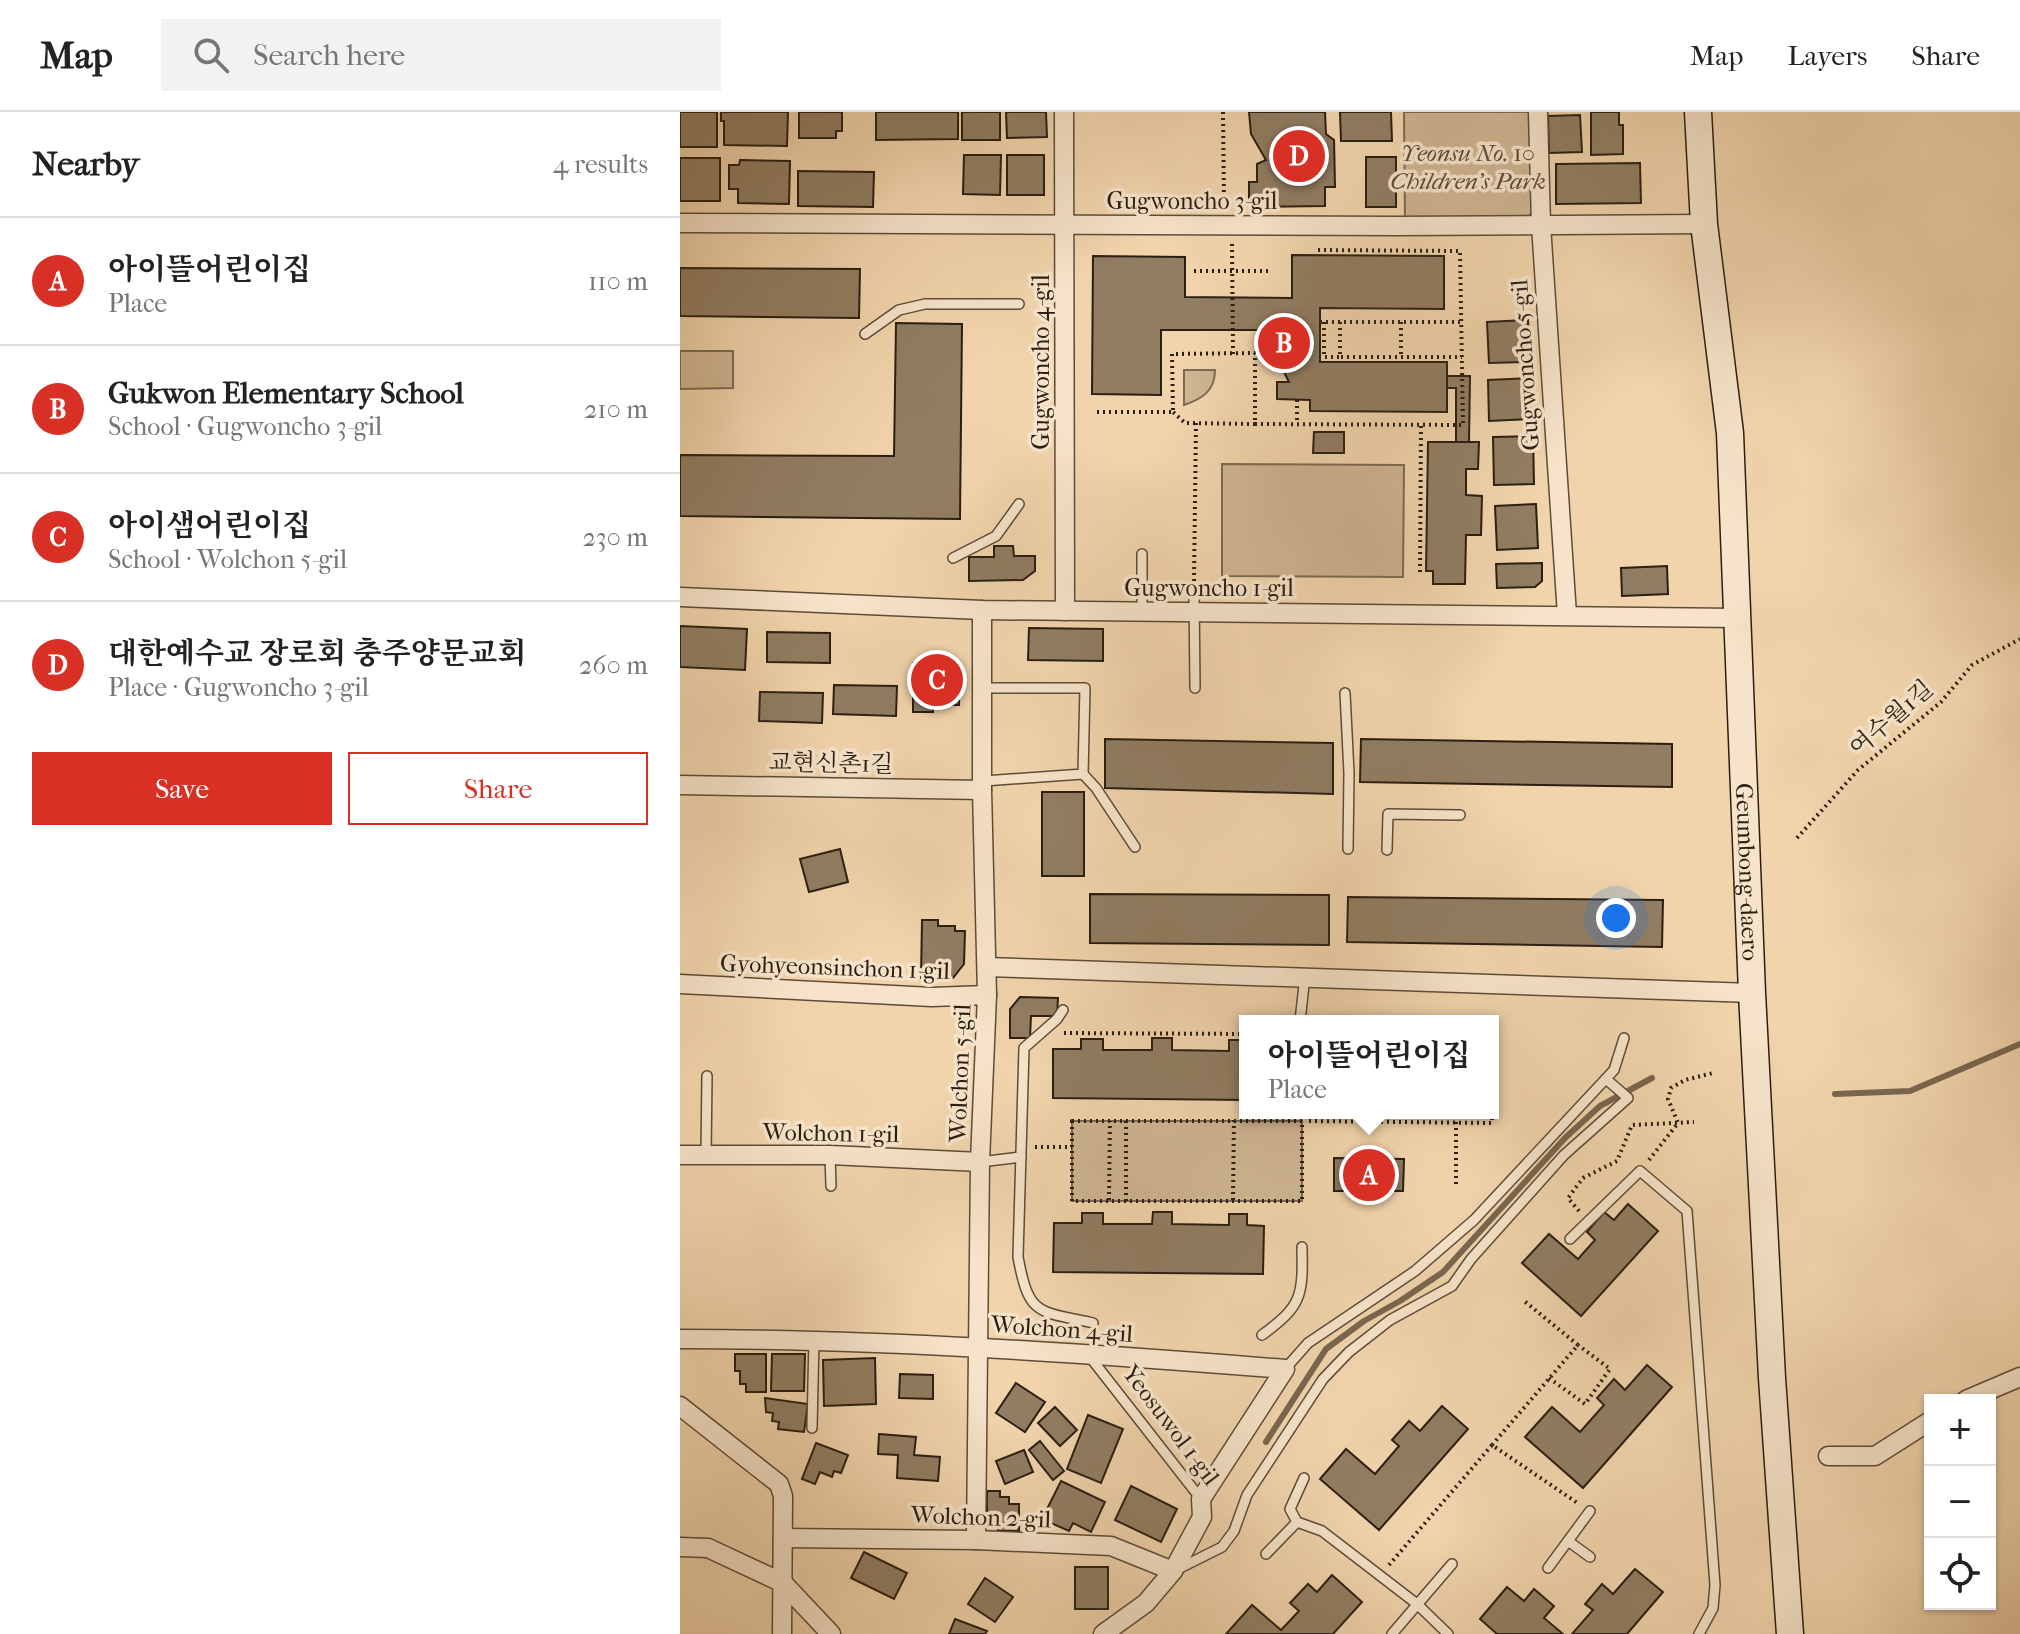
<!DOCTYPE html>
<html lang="en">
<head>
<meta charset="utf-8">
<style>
  body { margin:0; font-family:"IM FELL French Canon","Noto Serif KR",serif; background:#f2f2f2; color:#222 }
  .controls { position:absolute; right:24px; bottom:24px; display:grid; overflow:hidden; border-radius:0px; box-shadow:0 2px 6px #0004 }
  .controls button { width:72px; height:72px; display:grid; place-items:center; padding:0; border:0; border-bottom:2px solid #e0e0e0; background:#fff; color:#222; font:40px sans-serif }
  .you { position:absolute; left:936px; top:806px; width:28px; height:28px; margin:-20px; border:6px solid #fff; border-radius:50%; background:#1a73e8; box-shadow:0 0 0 12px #1a73e833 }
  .badge { display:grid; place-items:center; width:52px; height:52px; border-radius:50%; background:#d93025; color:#fff; font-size:26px; font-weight:700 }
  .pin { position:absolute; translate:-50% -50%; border:4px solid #fff; box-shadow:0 2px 8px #0006 }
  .popup { position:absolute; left:559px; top:903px; width:260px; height:104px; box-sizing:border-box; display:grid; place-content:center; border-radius:0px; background:#fff; filter:drop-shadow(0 2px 6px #0005); font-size:26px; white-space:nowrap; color:#767676 }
  .popup b { font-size:30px; color:#222 }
  .popup::after { content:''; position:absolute; left:50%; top:100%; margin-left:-16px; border:16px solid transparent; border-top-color:#fff }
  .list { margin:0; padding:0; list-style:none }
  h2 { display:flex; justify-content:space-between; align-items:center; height:104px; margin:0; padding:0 32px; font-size:34px }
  h2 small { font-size:26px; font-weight:400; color:#767676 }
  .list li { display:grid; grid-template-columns:52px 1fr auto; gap:24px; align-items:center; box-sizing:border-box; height:128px; padding:0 32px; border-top:2px solid #e0e0e0 }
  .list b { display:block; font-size:30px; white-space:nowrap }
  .list p { margin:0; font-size:26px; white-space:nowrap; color:#767676 }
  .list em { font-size:26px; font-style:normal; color:#767676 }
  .actions { display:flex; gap:16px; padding:24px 32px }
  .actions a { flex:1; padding:18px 0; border:2px solid #d93025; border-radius:0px; text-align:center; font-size:28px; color:#d93025 }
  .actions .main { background:#d93025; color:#fff }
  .icon { flex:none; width:44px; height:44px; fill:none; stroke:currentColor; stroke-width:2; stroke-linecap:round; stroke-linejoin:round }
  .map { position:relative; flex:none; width:1340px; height:1522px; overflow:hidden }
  header { display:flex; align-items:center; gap:48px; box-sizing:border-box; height:112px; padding:0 40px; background:#fff; border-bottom:2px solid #e0e0e0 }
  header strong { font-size:38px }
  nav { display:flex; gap:44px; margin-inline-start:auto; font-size:28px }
  .search { width:560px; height:72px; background:#f2f2f2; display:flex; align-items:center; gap:20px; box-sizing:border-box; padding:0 28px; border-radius:0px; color:#767676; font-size:30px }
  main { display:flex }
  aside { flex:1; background:#fff }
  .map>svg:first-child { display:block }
  .green { fill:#cfb592; stroke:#7c6a52; stroke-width:2 }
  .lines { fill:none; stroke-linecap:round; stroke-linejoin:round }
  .stream { stroke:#79664f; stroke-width:6 }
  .building { fill:#917d62; stroke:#2a1f12; stroke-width:2 }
  .lane-casing { stroke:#5c4c38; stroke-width:12 }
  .street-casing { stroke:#5c4c38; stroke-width:21 }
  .secondary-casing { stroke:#2a1f12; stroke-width:29 }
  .path { stroke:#2a1f12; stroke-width:4; stroke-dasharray:2 4; stroke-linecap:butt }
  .lane { stroke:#f6e3c9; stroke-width:9 }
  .street { stroke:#f6e3c9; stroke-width:18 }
  .secondary { stroke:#f6e3c9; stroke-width:26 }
  .labels { text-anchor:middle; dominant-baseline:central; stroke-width:7; stroke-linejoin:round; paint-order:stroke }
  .park-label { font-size:24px; font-style:italic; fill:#5c4c38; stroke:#f6e3c9 }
  .street-label { font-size:24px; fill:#2a1f12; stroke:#f6e3c9 }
</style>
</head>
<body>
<header>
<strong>Map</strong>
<div class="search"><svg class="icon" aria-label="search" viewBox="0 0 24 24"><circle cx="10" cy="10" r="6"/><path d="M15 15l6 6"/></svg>Search here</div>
<nav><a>Map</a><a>Layers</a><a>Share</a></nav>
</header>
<main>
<aside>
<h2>Nearby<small>4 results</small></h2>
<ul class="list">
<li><span class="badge">A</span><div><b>아이뜰어린이집</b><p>Place</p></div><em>110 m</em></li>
<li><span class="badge">B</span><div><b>Gukwon Elementary School</b><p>School · Gugwoncho 3-gil</p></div><em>210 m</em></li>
<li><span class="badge">C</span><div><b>아이샘어린이집</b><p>School · Wolchon 5-gil</p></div><em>230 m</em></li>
<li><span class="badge">D</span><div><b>대한예수교 장로회 충주양문교회</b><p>Place · Gugwoncho 3-gil</p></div><em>260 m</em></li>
</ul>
<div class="actions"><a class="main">Save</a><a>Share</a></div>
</aside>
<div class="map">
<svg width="1340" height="1522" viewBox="0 0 1340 1522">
  <rect width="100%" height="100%" fill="#f1d4ac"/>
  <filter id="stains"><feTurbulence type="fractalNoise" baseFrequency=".0025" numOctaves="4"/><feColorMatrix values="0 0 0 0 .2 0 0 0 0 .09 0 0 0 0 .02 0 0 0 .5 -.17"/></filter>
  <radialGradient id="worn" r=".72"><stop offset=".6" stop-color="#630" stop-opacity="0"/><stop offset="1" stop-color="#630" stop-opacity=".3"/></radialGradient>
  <g class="green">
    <path d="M 724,0 L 853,0 L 853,100 L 844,109 L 725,110 Z"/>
    <path d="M 0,239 L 53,239 L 53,276 L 0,277 Z"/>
    <path d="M 504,258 L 535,258 C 535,279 522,287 504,293 Z"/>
    <path d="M 542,352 L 724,353 L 723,465 L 542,464 Z"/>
    <rect x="392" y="1009" width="230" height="80"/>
  </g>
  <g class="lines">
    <g class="stream">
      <path d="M 1155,982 L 1230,979 L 1340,932"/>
      <path d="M 586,1330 L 646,1237 L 684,1209 L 720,1189 L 763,1160 L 885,1026 L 920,994 L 972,966"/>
    </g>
  </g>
  <g class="building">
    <rect x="0" y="0" width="37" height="35"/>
    <path d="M 41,0 L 108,0 L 107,34 L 44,33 L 44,9 L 41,9 Z"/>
    <path d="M 119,0 L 162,0 L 162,19 L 156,19 L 156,26 L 119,26 Z"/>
    <path d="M 196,0 L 278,0 L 278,27 L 196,28 Z"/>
    <rect x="282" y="0" width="38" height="28"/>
    <path d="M 326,0 L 366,0 L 367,25 L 327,26 Z"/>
    <path d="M 569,0 L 645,0 L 646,22 L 654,28 L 655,75 L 645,75 L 645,94 L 577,95 L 577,87 L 569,87 L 569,70 L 577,70 L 577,52 L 586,48 L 571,22 Z"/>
    <path d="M 660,0 L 711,0 L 712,29 L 661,29 Z"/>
    <path d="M 911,0 L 939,0 L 939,13 L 943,13 L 943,42 L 911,43 Z"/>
    <path d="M 900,3 L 902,40 L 869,41 L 868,4 Z"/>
    <path d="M 284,43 L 321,43 L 320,83 L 283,82 Z"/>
    <rect x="327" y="43" width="37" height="40"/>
    <rect x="686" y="45" width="30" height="50"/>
    <rect x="0" y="46" width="40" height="43"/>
    <path d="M 60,48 L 110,49 L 109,92 L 58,91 L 58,77 L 49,77 L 49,53 L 59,53 Z"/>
    <path d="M 960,51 L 961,91 L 876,92 L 876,52 Z"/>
    <path d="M 118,59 L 194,60 L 193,95 L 118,94 Z"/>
    <path d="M 612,143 L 764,144 L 764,197 L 640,196 L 640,250 L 767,250 L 767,300 L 630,299 L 630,288 L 597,287 L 597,270 L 609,270 L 603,258 L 603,218 L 481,218 L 481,283 L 412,282 L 413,144 L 505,145 L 505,185 L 612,186 Z"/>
    <path d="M 0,156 L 180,157 L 179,206 L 0,204 Z"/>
    <path d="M 848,208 L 850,250 L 809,251 L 807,210 Z"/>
    <path d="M 216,211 L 282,212 L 280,407 L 0,404 L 0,343 L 214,344 Z"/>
    <path d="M 767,264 L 790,264 L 789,330 L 776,330 L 776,276 L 767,276 Z"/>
    <path d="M 849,266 L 850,307 L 809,309 L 808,268 Z"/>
    <path d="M 634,320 L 664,320 L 664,341 L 633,341 Z"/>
    <path d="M 853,324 L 854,372 L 814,373 L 813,325 Z"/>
    <path d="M 748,330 L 799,330 L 798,357 L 786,357 L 786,383 L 802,384 L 801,423 L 786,423 L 785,472 L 753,472 L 753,459 L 746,459 Z"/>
    <path d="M 856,392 L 858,436 L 817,438 L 815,394 Z"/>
    <path d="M 314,434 L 333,434 L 334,444 L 355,444 L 355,459 L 343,468 L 289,469 L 289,445 L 314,445 Z"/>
    <path d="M 862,451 L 862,469 L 855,475 L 817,476 L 816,452 Z"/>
    <path d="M 987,454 L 988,482 L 942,484 L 941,456 Z"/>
    <path d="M 0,514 L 67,517 L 65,558 L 0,555 Z"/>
    <path d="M 349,516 L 423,517 L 423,549 L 348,548 Z"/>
    <path d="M 87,520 L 150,521 L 150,551 L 87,550 Z"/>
    <path d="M 233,551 L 279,552 L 279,593 L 253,593 L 253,600 L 233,600 Z"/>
    <path d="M 154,573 L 217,574 L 216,604 L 153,602 Z"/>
    <path d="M 80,580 L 143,581 L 142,611 L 79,609 Z"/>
    <path d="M 425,627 L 653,631 L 653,682 L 425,676 Z"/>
    <path d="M 681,627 L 992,632 L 992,675 L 680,670 Z"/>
    <rect x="362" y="680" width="42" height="84"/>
    <path d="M 160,737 L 168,770 L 129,780 L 120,747 Z"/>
    <path d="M 410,782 L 649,783 L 649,833 L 410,831 Z"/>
    <path d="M 668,785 L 983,788 L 982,835 L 667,830 Z"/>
    <path d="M 242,808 L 258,808 L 258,814 L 275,814 L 275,819 L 285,819 L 284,852 L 273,866 L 241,866 Z"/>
    <path d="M 340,885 L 378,886 L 377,904 L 351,904 L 350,926 L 330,926 L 330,897 Z"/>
    <path d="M 472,926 L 492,926 L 492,938 L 549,939 L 549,928 L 565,928 L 565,988 L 373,986 L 373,937 L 401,937 L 401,927 L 423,927 L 423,938 L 472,938 Z"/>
    <path d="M 654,1046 L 724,1047 L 723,1079 L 654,1079 Z"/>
    <path d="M 948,1092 L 978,1119 L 901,1204 L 842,1151 L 869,1122 L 898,1147 L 915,1128 L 907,1120 L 924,1100 L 934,1108 Z"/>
    <path d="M 473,1100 L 492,1100 L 492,1112 L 549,1113 L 549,1102 L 567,1102 L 567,1113 L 584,1114 L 583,1162 L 373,1160 L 374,1111 L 402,1111 L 402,1101 L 423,1101 L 423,1112 L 472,1112 Z"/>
    <path d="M 55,1242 L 86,1242 L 86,1280 L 66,1280 L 66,1272 L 60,1272 L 60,1259 L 55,1259 Z"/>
    <path d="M 92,1242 L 125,1242 L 124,1279 L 91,1279 Z"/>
    <path d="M 195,1246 L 196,1292 L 144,1294 L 143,1248 Z"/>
    <path d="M 967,1253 L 992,1275 L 903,1376 L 845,1325 L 872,1295 L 900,1320 L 924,1293 L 917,1286 L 934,1267 L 945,1278 Z"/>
    <path d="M 220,1262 L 253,1263 L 253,1287 L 219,1286 Z"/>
    <path d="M 336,1271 L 365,1290 L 345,1320 L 316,1301 Z"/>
    <path d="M 85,1286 L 128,1292 L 124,1320 L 98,1317 L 99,1310 L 92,1309 L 93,1301 L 86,1300 Z"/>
    <path d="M 762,1294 L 788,1317 L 699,1418 L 640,1367 L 666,1337 L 695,1362 L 719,1334 L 712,1328 L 729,1309 L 740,1319 Z"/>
    <path d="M 375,1295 L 397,1318 L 380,1334 L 358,1311 Z"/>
    <path d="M 408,1303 L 443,1317 L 421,1371 L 387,1357 Z"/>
    <path d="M 199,1322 L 236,1325 L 234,1343 L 260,1345 L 258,1369 L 217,1366 L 218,1343 L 198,1342 Z"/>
    <path d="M 360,1329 L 384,1359 L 373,1368 L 349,1338 Z"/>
    <path d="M 136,1331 L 168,1343 L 161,1361 L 154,1359 L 152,1365 L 140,1360 L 135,1372 L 122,1367 Z"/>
    <path d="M 344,1338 L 353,1360 L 325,1372 L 316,1349 Z"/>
    <path d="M 381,1369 L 425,1390 L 411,1420 L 393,1411 L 389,1419 L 362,1407 Z"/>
    <path d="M 451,1374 L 497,1397 L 481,1430 L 435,1408 Z"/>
    <path d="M 307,1379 L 320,1379 L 320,1385 L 329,1385 L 329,1392 L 339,1392 L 339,1419 L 318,1419 L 318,1413 L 312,1413 L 312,1409 L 307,1409 Z"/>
    <path d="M 184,1440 L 227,1461 L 214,1487 L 171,1466 Z"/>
    <rect x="395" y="1455" width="33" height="42"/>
    <path d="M 955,1457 L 983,1480 L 947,1522 L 892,1522 L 913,1498 L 905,1492 L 922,1472 L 933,1482 Z"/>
    <path d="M 652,1463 L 682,1490 L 653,1522 L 546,1522 L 572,1493 L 601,1518 L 619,1499 L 610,1491 L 628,1472 L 637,1480 Z"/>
    <path d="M 305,1466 L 333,1485 L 315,1510 L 288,1492 Z"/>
    <path d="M 827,1475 L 844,1489 L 854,1477 L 874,1494 L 864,1506 L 883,1522 L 817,1522 L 800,1507 Z"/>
    <path d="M 275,1507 L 307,1519 L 305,1522 L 269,1522 Z"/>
  </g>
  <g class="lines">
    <g class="lane-casing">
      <g id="lane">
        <path d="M 185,222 L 219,198 L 245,192 L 339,192"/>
        <path d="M 273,446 L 316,424 L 339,392"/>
        <path d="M 514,482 L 515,576"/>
        <path d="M 462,499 L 462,442"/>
        <path d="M 303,576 L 405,576 L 403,662 L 304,669"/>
        <path d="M 665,581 L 669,661 L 668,737"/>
        <path d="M 403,662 L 416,676 L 455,735"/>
        <path d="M 707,738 L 708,702 L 780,703"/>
        <path d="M 383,898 L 377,907 L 344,936 L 338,1145 C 349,1204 357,1199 413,1211"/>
        <path d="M 620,909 L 625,864"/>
        <path d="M 26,1043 L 27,964"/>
        <path d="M 150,1043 L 151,1074"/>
        <path d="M 300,1050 L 341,1045"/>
        <path d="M 890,1127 L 960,1059 L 1007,1099 L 1035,1473 L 1033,1496 L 1019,1522"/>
        <path d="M 582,1223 C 622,1194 623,1184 622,1135"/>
        <path d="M 410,1245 L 521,1387"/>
        <path d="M 605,1257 L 628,1231 L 735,1159 L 794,1108 L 934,958 L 944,926"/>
        <path d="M 132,1316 L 134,1227"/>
        <path d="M 624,1366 L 610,1397 L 617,1410 L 642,1419 L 737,1492 L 768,1522"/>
        <path d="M 888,1429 L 910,1445"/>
        <path d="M 586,1442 L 617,1410"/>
        <path d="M 868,1456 L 910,1399"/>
        <path d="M 496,1458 L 542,1435 L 554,1419 L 567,1383 L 643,1267 L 669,1240 L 710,1208 L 772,1174 L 791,1147 L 884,1043 L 948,986 L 926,967"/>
        <path d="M 712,1522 L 772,1452"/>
      </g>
    </g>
    <g class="street-casing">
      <g id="street">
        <path d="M 384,0 L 385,499"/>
        <path d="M 858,0 L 861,113 L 887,503"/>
        <path d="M 0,111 L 719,114 L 1024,112"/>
        <path d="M 0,485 L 302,498 L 1058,506"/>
        <path d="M 0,673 L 302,678"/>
        <path d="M 307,855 L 1072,881"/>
        <path d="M 0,872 L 252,885 L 307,883"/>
        <path d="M 0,1043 L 150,1043 L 300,1050"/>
        <path d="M 0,1227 C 202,1227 404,1241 605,1257 L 521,1387 L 522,1405 L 493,1459 L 466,1491 L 423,1522"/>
        <path d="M 1286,1288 L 1340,1265"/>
        <path d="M 0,1294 L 99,1372 L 103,1384 L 102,1522"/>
        <path d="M 1148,1344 L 1195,1344 L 1250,1309"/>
        <path d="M 103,1426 L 296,1428 L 431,1434 L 493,1459"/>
        <path d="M 296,1428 L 300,1050 L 307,883 L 302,678 L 302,498"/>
        <path d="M 0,1435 L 28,1436 L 103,1471 L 151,1522"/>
      </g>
    </g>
    <g class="secondary-casing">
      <g id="secondary">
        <path id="s1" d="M 1018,0 L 1024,112 L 1050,321 L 1072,881 L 1092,1266 L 1110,1522"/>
      </g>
    </g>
    <g class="path">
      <path d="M 543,0 L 544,94"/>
      <path d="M 552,132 L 553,242"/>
      <path d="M 514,159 L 588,159"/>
      <path d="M 640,210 L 782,210"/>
      <path d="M 644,210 L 644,245 L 660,245"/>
      <path d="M 660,210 L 660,245 L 782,245"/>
      <path d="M 721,210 L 721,245"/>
      <path d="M 617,288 L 617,312"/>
      <path d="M 417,300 L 493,300 L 492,242 L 575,241 L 575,312 L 505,311 L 493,300"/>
      <path d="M 575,312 L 783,313 L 780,139 L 638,138"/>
      <path d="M 740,460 L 741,313"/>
      <path d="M 514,469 L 516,311"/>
      <path d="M 1117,726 L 1178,658 L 1261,590 L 1292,553 L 1340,527"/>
      <path d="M 384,921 L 565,922"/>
      <rect x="392" y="1009" width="230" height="80"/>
      <path d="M 446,1009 L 446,1089"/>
      <path d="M 629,1009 L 812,1011 L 812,1001"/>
      <path d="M 776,1010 L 776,1075"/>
      <path d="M 355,1035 L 392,1035"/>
      <path d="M 969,1048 L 998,1011 L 988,987 L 991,976 L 1005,968 L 1033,961"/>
      <path d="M 429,1088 L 430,1009"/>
      <path d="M 553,1088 L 554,1008"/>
      <path d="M 899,1099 L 888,1086 L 903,1066 L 937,1049 L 952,1013 L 1014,1010"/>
      <path d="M 869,1266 L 905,1292 L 930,1257 L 898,1233"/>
      <path d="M 812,1333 L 898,1233 L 843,1188"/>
      <path d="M 709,1453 L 812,1333 L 899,1392"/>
    </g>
    <use href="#lane" class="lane"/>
    <use href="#street" class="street"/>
    <use href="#secondary" class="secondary"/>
  </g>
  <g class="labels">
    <g class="park-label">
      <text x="788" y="41">Yeonsu No. 10<tspan x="788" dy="28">Children's Park</tspan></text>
    </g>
    <g class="street-label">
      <text x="512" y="89">Gugwoncho 3-gil</text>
      <text transform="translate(361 250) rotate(-90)">Gugwoncho 4-gil</text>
      <text transform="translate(845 253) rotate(-94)">Gugwoncho 5-gil</text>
      <text x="529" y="476">Gugwoncho 1-gil</text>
      <text transform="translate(1211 606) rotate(-41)">여수월1길</text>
      <text transform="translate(151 651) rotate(1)">교현신촌1길</text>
      <text stroke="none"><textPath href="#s1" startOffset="762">Geumbong-daero</textPath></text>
      <text transform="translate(155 855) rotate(2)">Gyohyeonsinchon 1-gil</text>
      <text transform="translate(280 961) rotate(-88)">Wolchon 5-gil</text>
      <text transform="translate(151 1021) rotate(1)">Wolchon 1-gil</text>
      <text transform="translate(382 1217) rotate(4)">Wolchon 4-gil</text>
      <text transform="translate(491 1313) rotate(53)">Yeosuwol 1-gil</text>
      <text transform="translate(301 1405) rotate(2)">Wolchon 2-gil</text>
    </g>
  </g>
  <rect width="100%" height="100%" filter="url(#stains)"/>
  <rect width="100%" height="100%" fill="url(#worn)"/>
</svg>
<div class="controls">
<button>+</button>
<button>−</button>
<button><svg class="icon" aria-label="locate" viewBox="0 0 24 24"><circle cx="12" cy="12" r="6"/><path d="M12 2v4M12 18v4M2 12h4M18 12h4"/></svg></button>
</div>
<div class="you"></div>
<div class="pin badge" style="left:689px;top:1063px">A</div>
<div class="popup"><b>아이뜰어린이집</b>Place</div>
<div class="pin badge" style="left:604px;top:231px">B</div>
<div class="pin badge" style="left:257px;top:568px">C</div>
<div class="pin badge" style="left:619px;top:44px">D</div>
</div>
</main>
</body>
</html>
